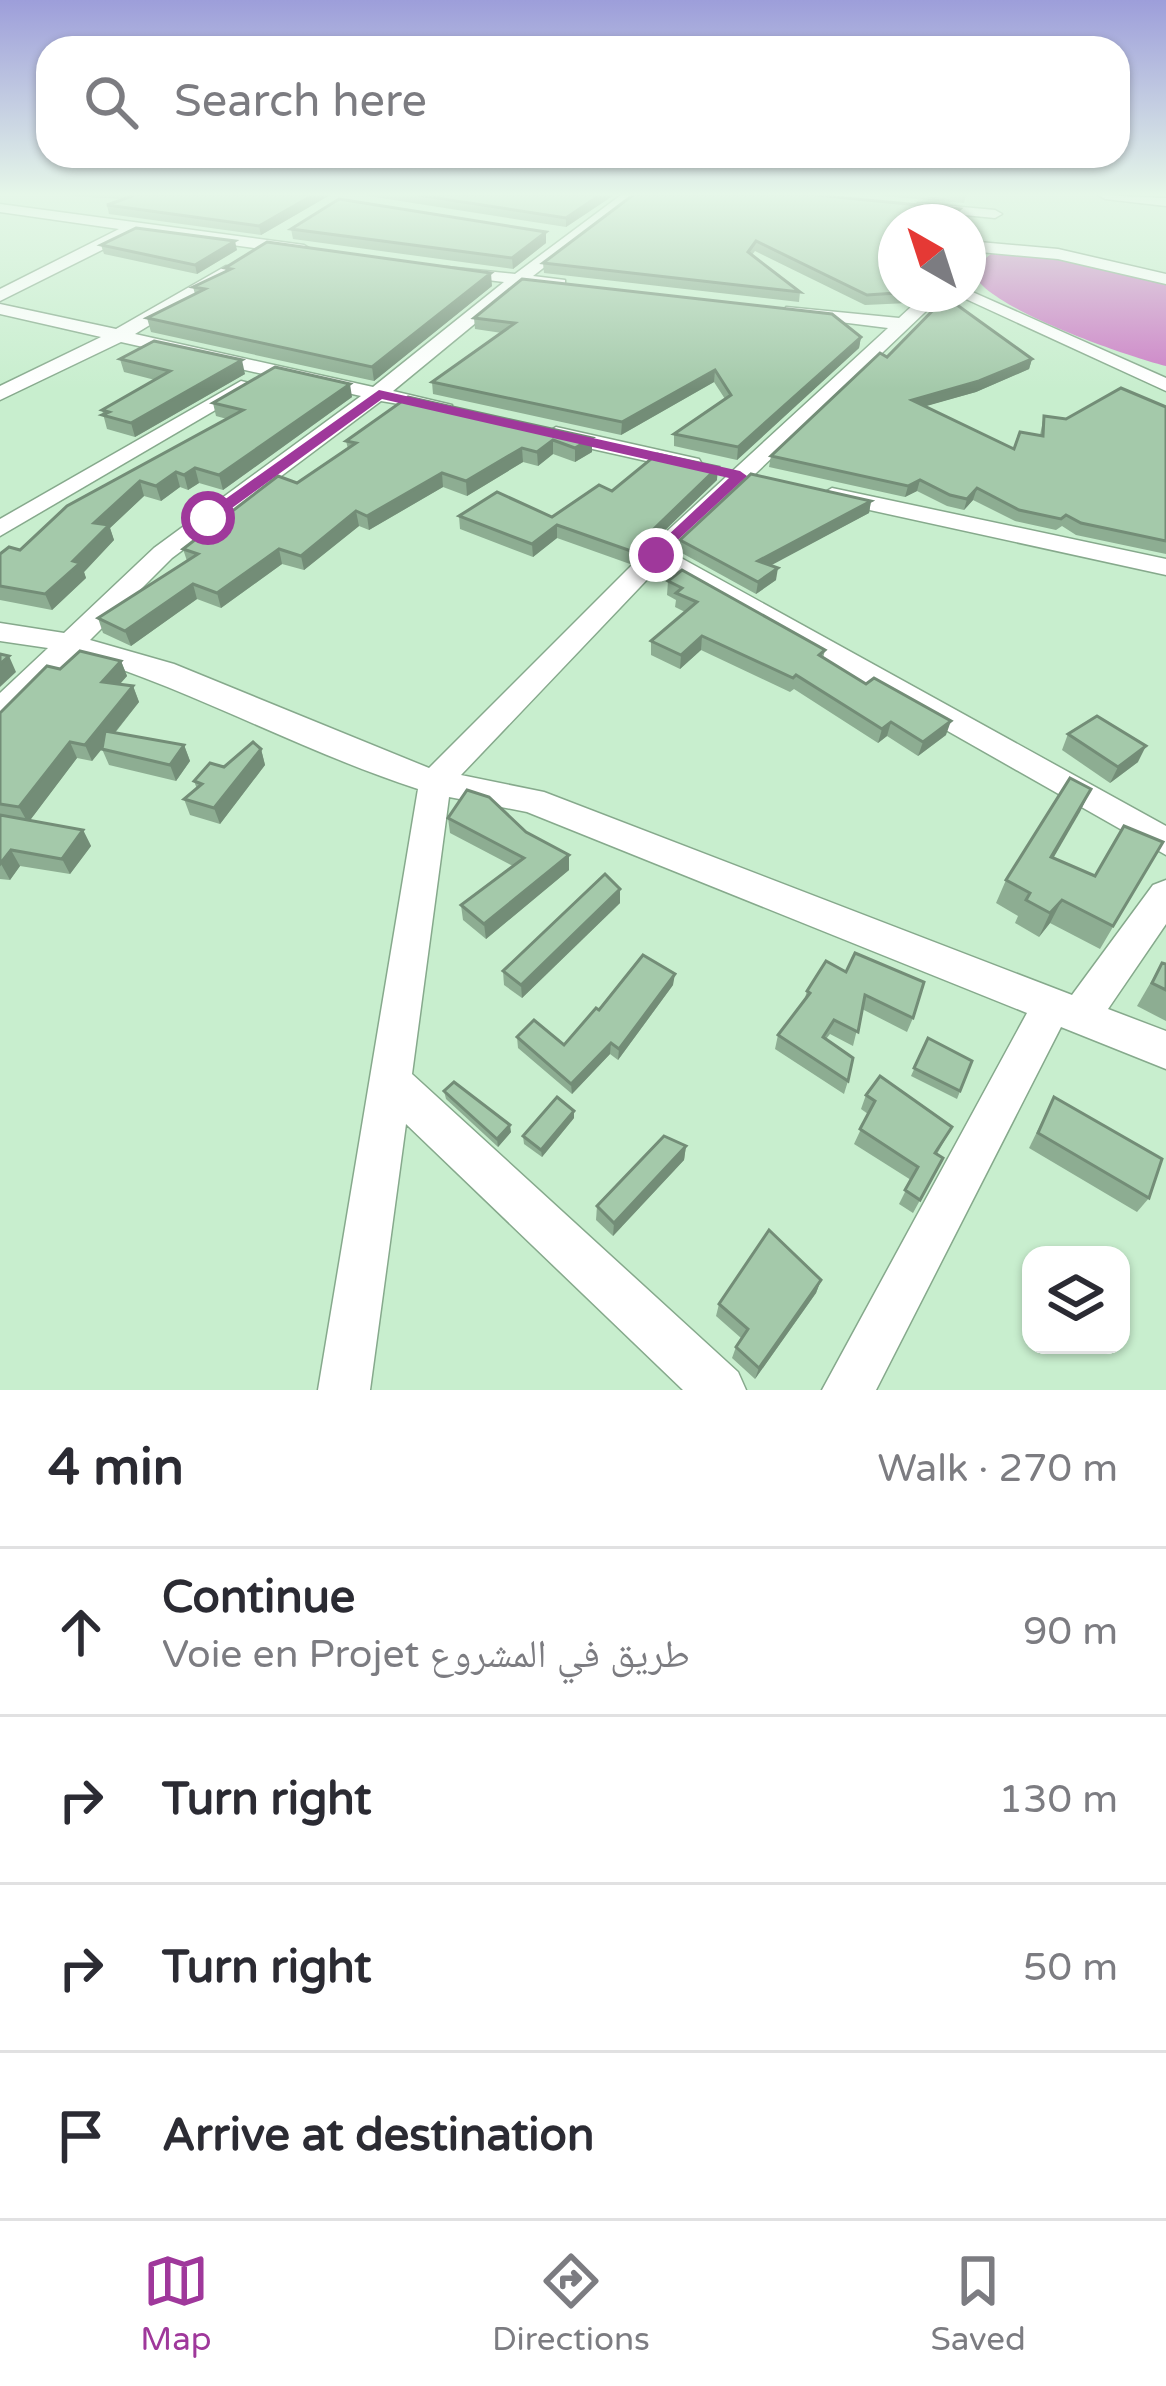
<!DOCTYPE html>
<html lang="en">
<head>
<meta charset="utf-8">
<style>
  body { margin:0; font-family:"Varela Round","Noto Naskh Arabic",sans-serif; background:#f7f7f7; color:#2b2b33 }
  .controls { position:absolute; right:36px; bottom:36px; display:grid; overflow:hidden; border-radius:24px; box-shadow:0 3px 9px #0004 }
  .controls button { width:108px; height:108px; display:grid; place-items:center; padding:0; border:0; border-bottom:3px solid #e1e1e2; background:#fff; color:#2b2b33; font:60px sans-serif }
  .compass { position:absolute; left:878px; top:204px; width:108px; height:108px; border-radius:50%; background:#fff; box-shadow:0 3px 9px #0004; rotate:321deg }
  .stop { position:absolute; width:36px; height:36px; margin:-27px; border:9px solid #9f389b; border-radius:50%; background:#fff }
  .stop.end { background:#9f389b; border-color:#fff; box-shadow:0 3px 12px #0008 }
  .list { margin:0; padding:0; list-style:none }
  h2 { display:flex; justify-content:space-between; align-items:center; height:156px; margin:0; padding:0 48px; font-size:51px }
  h2 small { font-size:39px; font-weight:400; color:#7c7c81 }
  .list li { display:grid; grid-template-columns:78px 1fr auto; gap:36px; align-items:center; box-sizing:border-box; height:168px; padding:0 48px; border-top:3px solid #e1e1e2 }
  .list b { display:block; font-size:45px; white-space:nowrap }
  .list p { margin:0; font-size:39px; white-space:nowrap; color:#7c7c81 }
  .list em { font-size:39px; font-style:normal; color:#7c7c81 }
  .icon { flex:none; width:66px; height:66px; fill:none; stroke:currentColor; stroke-width:2; stroke-linecap:round; stroke-linejoin:round }
  .map { position:relative; flex:none; width:1166px; height:1390px; overflow:hidden }
  .search { position:absolute; background:#fff; box-shadow:0 3px 9px #0004; left:36px; right:36px; top:36px; height:132px; display:flex; align-items:center; gap:30px; box-sizing:border-box; padding:0 42px; border-radius:36px; color:#7c7c81; font-size:45px }
  .sheet { height:828px; background:#fff }
  nav { display:flex; justify-content:space-around; align-items:center; box-sizing:border-box; height:168px; border-top:3px solid #e1e1e2; background:#fff; font-size:33px; color:#7c7c81 }
  nav a { display:grid; justify-items:center; gap:6px }
  nav .on { color:#9f389b }
  .map>svg:first-child { display:block }
  .water { fill:#cc7ec6 }
  .lines { fill:none; stroke-linecap:round; stroke-linejoin:round }
  .street-casing { stroke:#86a98c; stroke-width:3 }
  .street { fill:#fff; fill-rule:evenodd }
  .wall { fill:#8dad92 }
  .shaded-wall { fill:#738d77 }
  .building { fill:#a4c9aa; stroke:#738d77; stroke-width:3 }
  .route { fill:#9f389b }
</style>
</head>
<body>
<div class="map">
<svg width="1166" height="1390" viewBox="0 0 1166 1390">
  <rect width="100%" height="100%" fill="#c8eece"/>
  <path class="water" d="M 1004,251 L 1052,254 L 1166,281 L 1166,366 C 1129,357 976,305 972,269 L 991,254 Z"/>
  <g class="lines">
    <g class="street-casing">
      <g id="street">
        <path d="M 621,195 L 637,195 L 533,276 L 565,280 L 565,288 L 522,285 L 393,391 L 452,405 L 452,413 L 381,401 L 172,558 L 90,640 L 174,664 L 429,768 L 652,545 L 888,328 L 792,316 L 786,315 L 786,307 L 899,318 L 925,294 L 944,294 L 672,553 L 1166,826 L 1166,855 L 659,567 L 461,775 L 544,792 L 1072,995 L 1153,885 L 1166,880 L 1166,924 L 1108,1009 L 1166,1031 L 1166,1069 L 1061,1027 L 876,1390 L 822,1390 L 1027,1013 L 527,812 L 449,797 L 412,1074 L 738,1372 L 746,1390 L 683,1390 L 406,1124 L 370,1390 L 318,1390 L 418,789 C 301,751 193,690 76,654 L 11,718 L 0,721 L 0,693 L 48,648 L 0,641 L 0,623 L 64,633 L 154,548 L 361,396 L 121,342 L 0,400 L 0,386 L 101,337 L 0,314 L 0,304 L 116,329 L 226,266 L 232,267 L 232,275 L 135,334 L 373,387 L 504,282 L 446,275 L 446,267 L 515,274 Z"/>
        <path d="M 1098,195 L 1166,198 L 1166,206 L 1105,199 Z"/>
        <path d="M 918,203 L 995,210 L 1002,214 L 995,218 L 913,210 Z"/>
        <path d="M 0,204 L 304,245 L 312,250 L 304,255 L 138,232 L 0,301 L 0,289 L 119,229 L 0,212 Z"/>
        <path d="M 968,241 L 1058,249 L 1166,274 L 1166,284 L 1058,259 L 969,251 Z"/>
        <path d="M 968,290 L 1166,378 L 1166,391 L 955,294 L 968,294 Z"/>
        <path d="M 241,381 L 258,385 L 0,536 L 0,519 Z"/>
        <path d="M 556,427 L 699,459 L 702,464 L 691,471 L 548,439 L 545,434 Z"/>
        <path d="M 832,488 L 1166,559 L 1166,575 L 824,500 L 820,495 Z"/>
      </g>
    </g>
    <use href="#street" class="street"/>
  </g>
  <g class="wall">
    <path d="M 56,195 L 330,195 L 261,235 L 109,214 L 107,205 L 122,199 Z"/>
    <path d="M 362,195 L 614,195 L 566,227 Z"/>
    <path d="M 872,195 L 966,195 L 964,203 Z"/>
    <path d="M 960,209 L 958,219 L 896,222 L 896,294 L 919,294 L 909,303 L 865,305 L 755,251 L 752,255 L 800,292 L 799,302 L 544,273 L 543,263 Z"/>
    <path d="M 291,229 L 546,232 L 546,243 L 513,269 L 293,239 Z"/>
    <path d="M 101,245 L 237,250 L 197,274 L 104,254 Z"/>
    <path d="M 225,268 L 492,286 L 374,381 L 151,332 L 147,318 L 195,294 L 193,287 L 226,272 Z"/>
    <path d="M 474,318 L 861,337 L 859,348 L 737,460 L 674,446 L 674,434 L 725,399 L 714,382 L 621,435 L 433,394 L 432,382 L 502,333 L 475,329 Z"/>
    <path d="M 887,357 L 1032,359 L 1029,369 L 976,392 L 925,406 L 1014,449 L 1040,435 L 1044,416 L 1066,419 L 1166,407 L 1166,554 L 1076,535 L 1062,526 L 1056,530 L 1015,521 L 973,500 L 964,510 L 947,506 L 917,491 L 905,497 L 769,467 L 771,456 Z"/>
    <path d="M 120,359 L 245,374 L 135,437 L 107,429 L 102,410 L 155,380 L 124,372 Z"/>
    <path d="M 352,397 L 223,490 L 199,483 L 188,490 L 180,487 L 161,501 L 144,496 L 110,528 L 114,540 L 84,572 L 86,578 L 52,610 L 0,600 L 0,554 L 20,550 L 227,419 L 216,416 L 213,403 Z"/>
    <path d="M 592,438 L 592,452 L 575,462 L 553,454 L 538,466 L 523,462 L 467,496 L 443,487 L 369,530 L 359,526 L 304,570 L 282,564 L 221,608 L 197,599 L 131,646 L 103,633 L 98,618 L 187,561 L 183,549 L 297,483 L 348,449 L 346,441 Z"/>
    <path d="M 717,480 L 630,564 L 557,538 L 533,557 L 460,529 L 459,516 L 552,517 L 612,491 Z"/>
    <path d="M 871,501 L 869,513 L 770,565 L 776,580 L 756,594 L 680,552 L 680,540 Z"/>
    <path d="M 668,581 L 825,650 L 823,658 L 946,735 L 918,756 L 887,736 L 878,743 L 794,689 L 790,692 L 701,650 L 680,669 L 651,655 L 651,641 L 685,612 L 675,607 L 676,600 L 667,595 Z"/>
    <path d="M 121,661 L 127,676 L 120,684 L 133,686 L 139,702 L 115,733 L 184,745 L 190,761 L 176,781 L 109,765 L 102,749 L 92,761 L 77,758 L 30,820 L 83,830 L 91,846 L 70,874 L 20,866 L 10,880 L 0,879 L 0,713 L 60,669 Z"/>
    <path d="M 1068,734 L 1138,762 L 1110,783 L 1062,750 Z"/>
    <path d="M 261,749 L 265,765 L 220,824 L 190,815 L 184,799 L 197,789 L 194,781 Z"/>
    <path d="M 1091,789 L 1053,858 L 1095,876 L 1163,842 L 1100,949 L 1050,923 L 1039,937 L 1015,923 L 1018,916 L 996,903 L 1006,880 Z"/>
    <path d="M 448,818 L 526,832 L 569,855 L 569,870 L 486,939 L 463,920 L 461,905 L 513,866 L 450,833 Z"/>
    <path d="M 620,889 L 620,903 L 522,998 L 504,985 L 503,971 Z"/>
    <path d="M 826,961 L 913,1018 L 907,1032 L 862,1009 L 853,1046 L 830,1034 L 826,1039 L 848,1081 L 844,1094 L 775,1049 L 778,1035 L 804,1001 L 807,991 Z"/>
    <path d="M 1162,963 L 1166,964 L 1166,1021 L 1137,1006 Z"/>
    <path d="M 673,985 L 618,1060 L 610,1054 L 572,1094 L 518,1048 L 517,1037 L 564,1045 L 599,1010 Z"/>
    <path d="M 928,1038 L 972,1061 L 957,1099 L 911,1076 Z"/>
    <path d="M 444,1091 L 511,1132 L 498,1147 L 446,1099 Z"/>
    <path d="M 866,1095 L 952,1127 L 937,1154 L 943,1158 L 913,1213 L 899,1204 L 911,1180 L 854,1144 L 868,1114 L 861,1109 Z"/>
    <path d="M 1054,1097 L 1149,1198 L 1137,1212 L 1029,1148 Z"/>
    <path d="M 574,1118 L 542,1157 L 524,1144 L 523,1136 Z"/>
    <path d="M 686,1146 L 684,1160 L 613,1236 L 596,1220 L 597,1206 Z"/>
    <path d="M 821,1280 L 816,1293 L 755,1379 L 732,1358 L 736,1347 L 741,1338 L 716,1316 L 719,1304 Z"/>
  </g>
  <g class="shaded-wall">
    <path d="M 313,195 L 330,195 L 261,235 L 259,226 Z"/>
    <path d="M 600,195 L 614,195 L 566,227 L 566,218 Z"/>
    <path d="M 546,232 L 546,243 L 513,269 L 512,258 Z"/>
    <path d="M 235,241 L 237,250 L 197,274 L 195,265 Z"/>
    <path d="M 491,273 L 492,286 L 374,381 L 372,367 Z"/>
    <path d="M 861,337 L 859,348 L 737,460 L 738,447 Z"/>
    <path d="M 1032,359 L 1029,369 L 976,392 L 909,411 L 912,400 Z"/>
    <path d="M 242,360 L 245,374 L 135,437 L 131,423 Z"/>
    <path d="M 715,370 L 714,382 L 621,435 L 622,422 Z"/>
    <path d="M 350,384 L 352,397 L 223,490 L 219,475 Z"/>
    <path d="M 592,438 L 592,452 L 575,462 L 575,448 Z"/>
    <path d="M 553,440 L 553,454 L 538,466 L 537,452 Z"/>
    <path d="M 522,448 L 523,462 L 467,496 L 466,481 Z"/>
    <path d="M 718,467 L 717,480 L 630,564 L 631,551 Z"/>
    <path d="M 195,468 L 199,483 L 188,490 L 184,475 Z"/>
    <path d="M 176,472 L 180,487 L 161,501 L 156,486 Z"/>
    <path d="M 442,473 L 443,487 L 369,530 L 367,516 Z"/>
    <path d="M 920,480 L 917,491 L 905,497 L 908,486 Z"/>
    <path d="M 140,481 L 144,496 L 110,528 L 114,540 L 84,572 L 86,578 L 52,610 L 45,594 L 73,561 L 94,523 Z"/>
    <path d="M 977,488 L 973,500 L 964,510 L 967,499 Z"/>
    <path d="M 871,501 L 869,513 L 757,573 L 758,561 Z"/>
    <path d="M 356,511 L 359,526 L 304,570 L 301,556 Z"/>
    <path d="M 557,525 L 557,538 L 533,557 L 532,544 Z"/>
    <path d="M 279,549 L 282,564 L 221,608 L 217,593 Z"/>
    <path d="M 778,568 L 776,580 L 756,594 L 758,582 Z"/>
    <path d="M 193,584 L 197,599 L 131,646 L 125,631 Z"/>
    <path d="M 702,636 L 701,650 L 680,669 L 681,655 Z"/>
    <path d="M 9,656 L 16,672 L 0,687 L 0,664 Z"/>
    <path d="M 121,661 L 127,676 L 108,697 L 102,682 Z"/>
    <path d="M 133,686 L 139,702 L 92,761 L 85,745 Z"/>
    <path d="M 951,721 L 946,735 L 918,756 L 923,742 Z"/>
    <path d="M 891,722 L 887,736 L 878,743 L 882,729 Z"/>
    <path d="M 70,742 L 77,758 L 28,823 L 19,807 Z"/>
    <path d="M 184,745 L 190,761 L 176,781 L 170,765 Z"/>
    <path d="M 1146,746 L 1138,762 L 1110,783 L 1118,767 Z"/>
    <path d="M 261,749 L 265,765 L 220,824 L 214,808 Z"/>
    <path d="M 1091,789 L 1080,812 L 1040,881 L 1051,857 Z"/>
    <path d="M 83,830 L 91,846 L 70,874 L 62,859 Z"/>
    <path d="M 11,850 L 20,866 L 10,880 L 1,864 Z"/>
    <path d="M 569,855 L 569,870 L 486,939 L 484,924 Z"/>
    <path d="M 620,889 L 620,903 L 522,998 L 521,985 Z"/>
    <path d="M 1062,900 L 1050,923 L 1039,937 L 1050,913 Z"/>
    <path d="M 675,974 L 673,985 L 618,1060 L 619,1049 Z"/>
    <path d="M 611,1043 L 610,1054 L 572,1094 L 571,1084 Z"/>
    <path d="M 574,1111 L 574,1118 L 542,1157 L 541,1150 Z"/>
    <path d="M 510,1125 L 511,1132 L 498,1147 L 497,1139 Z"/>
    <path d="M 686,1146 L 684,1160 L 613,1236 L 614,1223 Z"/>
    <path d="M 821,1280 L 816,1293 L 755,1379 L 759,1368 Z"/>
  </g>
  <g class="building">
    <path d="M 135,195 L 313,195 L 259,226 L 107,205 Z"/>
    <path d="M 418,195 L 600,195 L 566,218 Z"/>
    <path d="M 633,195 L 815,195 L 960,209 L 952,216 L 953,222 L 896,222 L 896,293 L 867,295 L 756,241 L 748,252 L 800,292 L 543,263 Z"/>
    <path d="M 339,199 L 546,232 L 512,258 L 291,229 Z"/>
    <path d="M 136,228 L 235,241 L 195,265 L 101,245 Z"/>
    <path d="M 267,242 L 491,273 L 372,367 L 147,318 L 205,289 L 193,287 L 231,269 L 225,268 Z"/>
    <path d="M 522,279 L 832,314 L 861,337 L 738,447 L 674,434 L 731,395 L 715,370 L 622,422 L 432,382 L 515,323 L 474,318 Z"/>
    <path d="M 946,297 L 1032,359 L 979,381 L 912,400 L 1014,449 L 1020,432 L 1043,436 L 1044,416 L 1066,419 L 1121,388 L 1166,407 L 1166,541 L 1081,523 L 1066,515 L 1061,519 L 1019,510 L 977,488 L 967,499 L 950,495 L 920,480 L 908,486 L 771,456 L 880,353 L 887,357 Z"/>
    <path d="M 154,341 L 242,360 L 131,423 L 102,415 L 109,412 L 102,410 L 170,371 L 120,359 Z"/>
    <path d="M 275,367 L 350,384 L 219,475 L 195,468 L 184,475 L 176,472 L 156,486 L 140,481 L 94,523 L 109,525 L 73,561 L 80,563 L 45,594 L 0,586 L 0,554 L 9,547 L 20,550 L 67,506 L 243,410 L 213,403 Z"/>
    <path d="M 408,397 L 592,438 L 575,448 L 553,440 L 537,452 L 522,448 L 466,481 L 442,473 L 367,516 L 356,511 L 301,556 L 279,549 L 217,593 L 193,584 L 125,631 L 98,618 L 198,554 L 183,549 L 278,476 L 297,483 L 356,443 L 346,441 Z"/>
    <path d="M 657,454 L 718,467 L 631,551 L 557,525 L 532,544 L 459,516 L 497,492 L 552,517 L 599,485 L 612,491 Z"/>
    <path d="M 751,474 L 871,501 L 758,561 L 778,568 L 758,582 L 680,540 Z"/>
    <path d="M 682,570 L 825,650 L 819,655 L 866,684 L 874,678 L 951,721 L 923,742 L 891,722 L 882,729 L 796,675 L 793,678 L 702,636 L 681,655 L 651,641 L 697,602 L 676,593 L 682,588 L 668,581 Z"/>
    <path d="M 80,651 L 121,661 L 102,682 L 133,686 L 85,745 L 70,742 L 19,807 L 0,804 L 0,713 L 47,666 L 60,669 Z"/>
    <path d="M 0,654 L 9,656 L 0,664 Z"/>
    <path d="M 1097,716 L 1146,746 L 1118,767 L 1068,734 Z"/>
    <path d="M 105,731 L 184,745 L 170,765 L 102,749 Z"/>
    <path d="M 253,742 L 261,749 L 214,808 L 184,799 L 202,784 L 194,781 L 210,763 L 224,767 Z"/>
    <path d="M 1070,778 L 1091,789 L 1051,857 L 1095,876 L 1124,826 L 1163,842 L 1113,926 L 1062,900 L 1050,913 L 1026,900 L 1030,893 L 1006,880 Z"/>
    <path d="M 467,790 L 489,797 L 526,832 L 569,855 L 484,924 L 461,905 L 524,858 L 448,818 Z"/>
    <path d="M 0,815 L 83,830 L 62,859 L 11,850 L 0,864 Z"/>
    <path d="M 605,874 L 620,889 L 521,985 L 503,971 Z"/>
    <path d="M 855,953 L 924,982 L 913,1018 L 865,995 L 858,1032 L 834,1020 L 823,1037 L 853,1058 L 848,1081 L 778,1035 L 810,993 L 807,991 L 826,961 L 846,972 Z"/>
    <path d="M 643,955 L 675,974 L 619,1049 L 611,1043 L 571,1084 L 517,1037 L 534,1020 L 564,1045 L 596,1008 L 599,1010 Z"/>
    <path d="M 1162,963 L 1166,964 L 1166,990 L 1152,983 Z"/>
    <path d="M 928,1038 L 972,1061 L 960,1091 L 914,1068 Z"/>
    <path d="M 880,1076 L 952,1127 L 935,1153 L 943,1158 L 920,1200 L 905,1190 L 918,1167 L 860,1129 L 875,1101 L 866,1095 Z"/>
    <path d="M 454,1082 L 510,1125 L 497,1139 L 444,1091 Z"/>
    <path d="M 557,1097 L 574,1111 L 541,1150 L 523,1136 Z"/>
    <path d="M 1054,1097 L 1162,1159 L 1149,1198 L 1038,1133 Z"/>
    <path d="M 664,1136 L 686,1146 L 614,1223 L 597,1206 Z"/>
    <path d="M 769,1230 L 821,1280 L 759,1368 L 736,1347 L 748,1329 L 719,1304 Z"/>
  </g>
  <linearGradient id="sky" x2="0" y2="1"><stop stop-color="#9d9eda"/><stop offset="0.5" stop-color="#e6f7e9"/><stop offset="1" stop-color="#e6f7e9" stop-opacity="0"/></linearGradient>
  <rect width="1166" height="389" fill="url(#sky)"/>
  <path class="route" d="M 379,390 L 740,471 L 747,476 L 656,560 L 650,559 L 650,552 L 729,478 L 382,399 L 214,521 L 203,521 L 203,515 Z"/>
</svg>
<div class="controls">
<button><svg class="icon" aria-label="layers" viewBox="0 0 24 24"><path d="M12 4l9 5-9 5-9-5zM3 14l9 5 9-5"/></svg></button>
</div>
<svg class="compass" viewBox="-18 -18 36 36"><path d="M0-13l5 13h-10z" fill="#e53935"/><path d="M0 13l5-13h-10z" fill="#7c7c81"/></svg>
<div class="stop" style="left:208px;top:518px"></div>
<div class="stop end" style="left:656px;top:555px"></div>
<div class="search"><svg class="icon" aria-label="search" viewBox="0 0 24 24"><circle cx="10" cy="10" r="6"/><path d="M15 15l6 6"/></svg>Search here</div>
</div>
<section class="sheet">
<h2>4 min<small>Walk · 270 m</small></h2>
<ul class="list">
<li><svg class="icon" aria-label="ahead" viewBox="0 0 24 24"><path d="M12 20V5M6 11l6-6 6 6"/></svg><div><b>Continue</b><p>Voie en Projet طريق في المشروع</p></div><em>90 m</em></li>
<li><svg class="icon" aria-label="right" viewBox="0 0 24 24"><path d="M7 20v-9h11M14 6l5 5-5 5"/></svg><div><b>Turn right</b></div><em>130 m</em></li>
<li><svg class="icon" aria-label="right" viewBox="0 0 24 24"><path d="M7 20v-9h11M14 6l5 5-5 5"/></svg><div><b>Turn right</b></div><em>50 m</em></li>
<li><svg class="icon" aria-label="arrive" viewBox="0 0 24 24"><path d="M6 21V4h12l-3 4 3 4H6"/></svg><div><b>Arrive at destination</b></div></li>
</ul>
</section>
<nav>
<a class="on"><svg class="icon" aria-label="map" viewBox="0 0 24 24"><path d="M3 6l6-2 6 2 6-2v14l-6 2-6-2-6 2zM9 4v14M15 6v14"/></svg>Map</a>
<a><svg class="icon" aria-label="directions" viewBox="0 0 24 24"><path d="M12 3l9 9-9 9-9-9zM9 14v-3h6M13 9l2 2-2 2"/></svg>Directions</a>
<a><svg class="icon" aria-label="saved" viewBox="0 0 24 24"><path d="M7 4h10v16l-5-4-5 4z"/></svg>Saved</a>
</nav>
</body>
</html>
